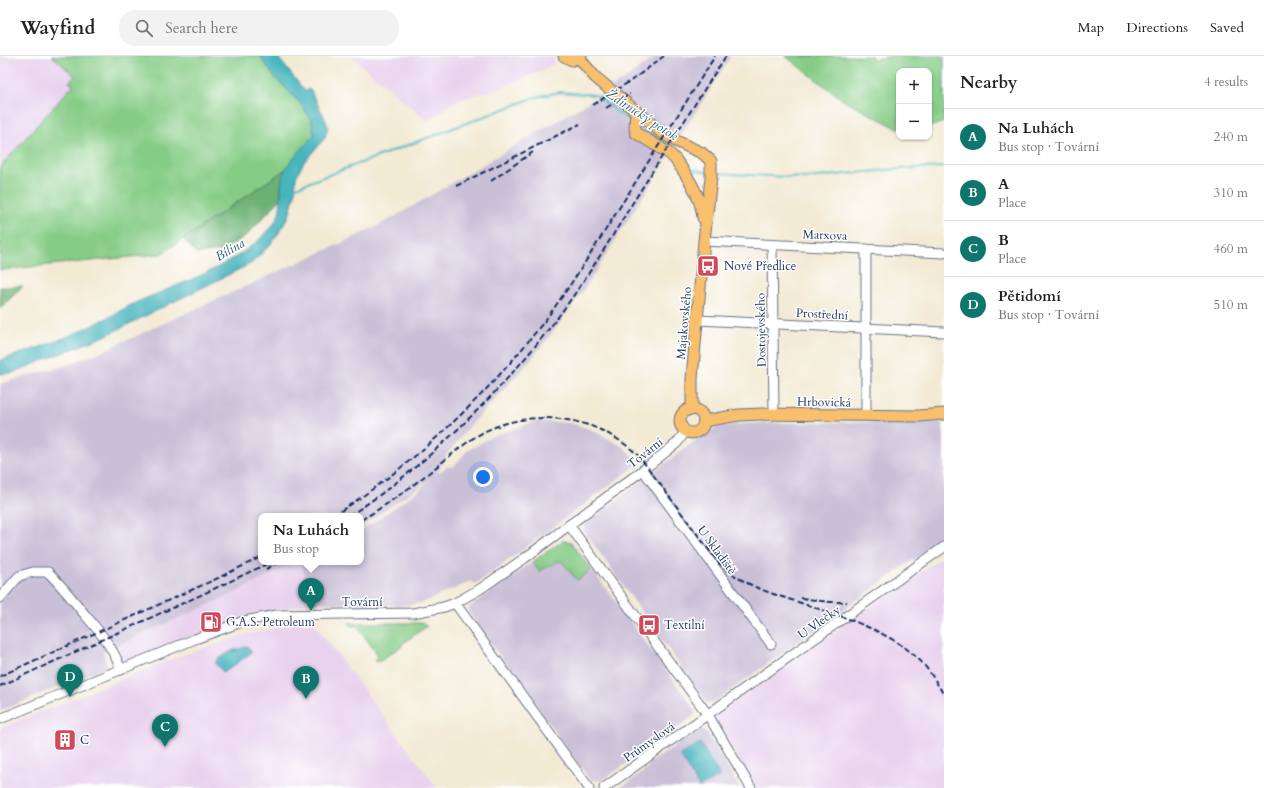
<!DOCTYPE html>
<html lang="en">
<head>
<meta charset="utf-8">
<style>
  body { margin:0; font-family:Cardo,serif; background:#f2f2f2; color:#222 }
  .controls { position:absolute; right:12px; top:12px; display:grid; overflow:hidden; border-radius:8px; box-shadow:0 1px 3px #0004 }
  .controls button { width:36px; height:36px; display:grid; place-items:center; padding:0; border:0; border-bottom:1px solid #e0e0e0; background:#fff; color:#222; font:20px sans-serif }
  .you { position:absolute; left:483px; top:421px; width:14px; height:14px; margin:-10px; border:3px solid #fff; border-radius:50%; background:#1a73e8; box-shadow:0 0 0 6px #1a73e833 }
  .badge { display:grid; place-items:center; width:26px; height:26px; border-radius:50%; background:#0f766e; color:#fff; font-size:13px; font-weight:700 }
  .pin { position:absolute; translate:-50% -33px; filter:drop-shadow(0 1px 2px #0008) }
  .pin::after { content:''; position:absolute; top:21px; width:14px; height:12px; background:inherit; clip-path:polygon(0 0,100% 0,50% 100%) }
  .popup { position:absolute; left:258px; top:457px; width:106px; height:52px; box-sizing:border-box; display:grid; place-content:center; border-radius:8px; background:#fff; filter:drop-shadow(0 1px 3px #0005); font-size:13px; white-space:nowrap; color:#767676 }
  .popup b { font-size:15px; color:#222 }
  .popup::after { content:''; position:absolute; left:50%; top:100%; margin-left:-8px; border:8px solid transparent; border-top-color:#fff }
  .list { margin:0; padding:0; list-style:none }
  h2 { display:flex; justify-content:space-between; align-items:center; height:52px; margin:0; padding:0 16px; font-size:17px }
  h2 small { font-size:13px; font-weight:400; color:#767676 }
  .list li { display:grid; grid-template-columns:26px 1fr auto; gap:12px; align-items:center; box-sizing:border-box; height:56px; padding:0 16px; border-top:1px solid #e0e0e0 }
  .list b { display:block; font-size:15px; white-space:nowrap }
  .list p { margin:0; font-size:13px; white-space:nowrap; color:#767676 }
  .list em { font-size:13px; font-style:normal; color:#767676 }
  .icon { flex:none; width:22px; height:22px; fill:none; stroke:currentColor; stroke-width:2; stroke-linecap:round; stroke-linejoin:round }
  .map { position:relative; flex:none; width:944px; height:732px; overflow:hidden }
  header { display:flex; align-items:center; gap:24px; box-sizing:border-box; height:56px; padding:0 20px; background:#fff; border-bottom:1px solid #e0e0e0 }
  header strong { font-size:19px }
  nav { display:flex; gap:22px; margin-inline-start:auto; font-size:14px }
  .search { width:280px; height:36px; background:#f2f2f2; display:flex; align-items:center; gap:10px; box-sizing:border-box; padding:0 14px; border-radius:16px; color:#767676; font-size:15px }
  main { display:flex }
  aside { flex:1; background:#fff }
  .map>svg:first-child { display:block }
  .built { fill:#e8d2ee }
  .industrial { fill:#c9bfd7 }
  .green { fill:#86cc86; stroke:#507e72 }
  .forest { fill:#6cb073; stroke:#447068 }
  .water { fill:#46b5be; stroke:#30728e }
  .lines { fill:none; stroke-linecap:round; stroke-linejoin:round }
  .stream { stroke:#46b5be; stroke-width:2 }
  .minor-casing { stroke:#677087; stroke-width:11 }
  .major-casing { stroke:#677087; stroke-width:13 }
  .minor { stroke:#fff; stroke-width:9 }
  .major { stroke:#f8bf6c; stroke-width:11 }
  .rail { stroke:#1b2f5e; stroke-width:2; stroke-dasharray:6 3; stroke-linecap:butt }
  .labels { text-anchor:middle; dominant-baseline:central; stroke-width:3; stroke-linejoin:round; paint-order:stroke }
  .street-label { font-size:12px; fill:#1b2f5e; stroke:#fff }
  .poi-label { font-size:12px; fill:#1b2f5e; stroke:#fff; text-anchor:start }
  .water-label { font-size:13px; font-style:italic; fill:#2a5e80; stroke:#fff }
</style>
</head>
<body>
<header>
<strong>Wayfind</strong>
<div class="search"><svg class="icon" aria-label="search" viewBox="0 0 24 24"><circle cx="10" cy="10" r="6"/><path d="M15 15l6 6"/></svg>Search here</div>
<nav><a>Map</a><a>Directions</a><a>Saved</a></nav>
</header>
<main>
<div class="map">
<svg width="944" height="732" viewBox="0 0 944 732">
  <rect width="100%" height="100%" fill="#fff"/>
  <filter id="ink" filterUnits="userSpaceOnUse"><feTurbulence type="fractalNoise" baseFrequency=".025" numOctaves="2"/><feDisplacementMap in="SourceGraphic" scale="8" xChannelSelector="R" yChannelSelector="G"/><feConvolveMatrix kernelMatrix="1 2 1 2 8 2 1 2 1" color-interpolation-filters="sRGB"/></filter>
  <filter id="wash" filterUnits="userSpaceOnUse"><feTurbulence type="fractalNoise" baseFrequency=".012" numOctaves="4" result="noise"/><feDisplacementMap in="SourceGraphic" scale="16" xChannelSelector="R" yChannelSelector="G"/><feGaussianBlur stdDeviation="0.9" result="paint"/><feColorMatrix in="noise" values="0 0 0 0 0 0 0 0 0 0 0 0 0 0 0 0 0 1.4 0 .05"/><feComposite in="paint" operator="in"/></filter>
  <g filter="url(#wash)">
    <rect width="100%" height="100%" fill="#f3ead4"/>
    <g class="built">
      <path d="M 0,0 L 51,0 L 75,20 L 73,29 L 0,121 Z"/>
      <path d="M 351,0 L 553,0 L 555,7 L 541,15 L 494,34 L 459,43 L 427,65 Z"/>
      <path d="M 944,500 L 944,732 L 756,732 L 714,660 Z"/>
      <path d="M 297,506 L 302,506 L 305,526 L 311,530 L 312,547 L 248,559 L 123,609 L 113,592 L 228,540 Z"/>
      <path d="M 314,567 L 437,732 L 0,732 L 0,672 L 174,602 L 248,578 L 292,568 Z"/>
    </g>
    <g class="industrial">
      <path d="M 657,0 L 731,0 L 585,232 L 556,272 L 528,307 L 468,372 L 447,398 L 437,418 L 448,410 L 453,411 L 468,394 L 495,379 L 537,365 L 570,367 L 590,373 L 622,390 L 640,407 L 483,523 L 474,528 L 472,525 L 422,547 L 400,550 L 393,549 L 362,551 L 355,549 L 345,548 L 312,547 L 311,530 L 305,526 L 302,506 L 361,506 L 361,475 L 415,437 L 431,423 L 361,470 L 361,460 L 261,460 L 261,506 L 297,506 L 228,540 L 103,596 L 107,611 L 0,655 L 0,328 L 66,309 L 98,297 L 357,180 L 389,164 L 584,49 L 622,25 Z"/>
      <path d="M 942,366 L 944,378 L 944,482 L 711,648 L 707,647 L 584,475 L 585,468 L 696,384 L 707,376 L 720,371 L 738,368 L 759,367 Z"/>
      <path d="M 563,484 L 571,485 L 695,654 L 694,660 L 602,725 L 590,724 L 468,556 L 469,551 Z"/>
      <path d="M 699,673 L 705,675 L 740,732 L 620,732 L 646,714 L 649,708 Z"/>
    </g>
    <g class="green">
      <path d="M 52,0 L 260,0 L 273,19 L 300,47 L 312,65 L 314,79 L 286,113 L 161,198 L 0,214 L 0,111 L 73,29 L 69,26 L 75,20 Z"/>
      <path d="M 785,0 L 872,0 L 873,3 L 894,0 L 944,0 L 944,66 L 929,71 L 929,15 L 899,15 L 899,73 L 846,46 Z"/>
      <path d="M 563,485 L 571,486 L 591,514 L 577,524 L 562,506 L 559,505 L 539,515 L 532,506 Z"/>
      <path d="M 349,567 L 424,567 L 427,570 L 402,588 L 402,590 L 379,605 L 375,604 L 377,598 L 357,570 L 351,570 Z"/>
    </g>
    <g class="forest">
      <path d="M 286,113 C 282,123 280,132 281,143 L 247,179 L 222,195 L 197,198 L 183,183 Z"/>
      <path d="M 23,230 L 0,253 L 0,231 Z"/>
    </g>
    <g class="water">
      <path d="M 260,0 L 277,0 L 304,34 L 309,33 L 313,37 L 312,38 L 323,58 L 328,70 L 325,82 L 304,106 L 296,121 L 295,138 L 290,157 L 282,172 L 272,187 L 252,207 L 105,280 L 12,317 L 0,318 L 0,304 C 34,294 67,282 99,266 C 112,260 124,252 137,246 C 181,227 242,208 273,169 C 286,153 277,131 285,114 C 290,104 307,88 314,79 L 312,65 L 300,47 L 273,19 Z"/>
      <path d="M 247,591 L 251,594 L 251,597 L 226,615 L 223,616 L 216,608 L 216,605 L 231,595 Z"/>
      <path d="M 700,687 L 720,720 L 699,731 L 680,699 Z"/>
    </g>
    <g class="lines">
      <g class="stream">
        <path d="M 639,70 L 678,94 L 683,99 L 691,113 L 707,116"/>
        <path d="M 714,117 L 806,122 L 897,113 L 944,111"/>
        <path d="M 294,132 L 536,41 L 560,36 L 596,39 L 619,58 L 632,66"/>
      </g>
    </g>
  </g>
  <g filter="url(#ink)">
    <g class="lines">
      <g class="minor-casing">
        <g id="minor">
          <path d="M 704,185 L 944,197"/>
          <path d="M 772,189 L 774,358"/>
          <path d="M 698,264 L 944,276"/>
          <path d="M 866,359 L 866,193"/>
          <path d="M 643,414 L 771,588"/>
          <path d="M 569,469 L 708,659 L 751,732"/>
          <path d="M 0,542 L 19,520 L 33,516 L 48,516 C 62,530 74,545 86,560 C 100,576 114,593 121,614"/>
          <path d="M 455,547 L 589,732"/>
          <path d="M 0,663 L 195,583 L 244,565 L 277,559 L 413,557 L 444,551 L 455,547 L 480,533 L 525,502 L 647,411 L 677,387 L 685,376"/>
          <path d="M 604,732 L 944,491"/>
        </g>
      </g>
      <g class="major-casing">
        <g id="major">
          <path d="M 564,0 L 572,4 L 581,0"/>
          <path d="M 579,2 L 595,21 L 661,76 L 676,85 L 702,97 L 711,105 L 711,122 L 704,185 L 692,323 L 692,353"/>
          <path d="M 636,55 L 635,72 L 636,77 L 670,98 L 675,103 C 688,121 701,140 703,162"/>
          <circle cx="692" cy="365" r="12"/>
          <path d="M 704,365 L 739,359 L 762,358 L 919,360 L 944,358"/>
        </g>
      </g>
      <use href="#minor" class="minor"/>
      <use href="#major" class="major"/>
      <g class="rail">
        <path d="M 593,49 L 635,22 L 664,0"/>
        <path d="M 606,52 L 630,38"/>
        <path d="M 491,125 L 533,96"/>
        <path d="M 456,130 L 580,68"/>
        <path d="M 333,460 C 415,408 487,340 546,263 C 572,228 595,191 618,154 C 650,103 683,51 715,0"/>
        <path d="M 349,460 C 425,411 497,340 552,269 C 582,230 607,189 632,148 C 663,99 694,49 726,0"/>
        <path d="M 361,464 C 387,449 411,431 435,412 C 454,397 473,379 495,371 C 518,362 543,360 567,364 C 594,368 619,381 639,400 L 718,506 C 743,530 770,537 801,547 C 816,552 831,557 846,562 C 869,571 899,584 916,601 C 928,611 936,626 944,639"/>
        <path d="M 266,513 L 279,506"/>
        <path d="M 801,542 L 829,546 L 847,546"/>
        <path d="M 0,620 L 216,523 L 261,501"/>
        <path d="M 0,630 L 203,538 L 271,506"/>
      </g>
    </g>
  </g>
  <defs>
    <g id="bus-square" transform="scale(1.15)"><rect x="-9" y="-9" width="18" height="18" rx="4" fill="#d1495b" stroke="#fff"/><path d="M-5-6H5V4H4V6H2V4H-2V6H-4V4H-5ZM-3.5-4V0h7V-4ZM-3.5 1.2v1.5H-2V1.2ZM2 1.2v1.5H3.5V1.2Z" fill="#fff"/></g>
    <g id="fuel-square" transform="scale(1.15)"><rect x="-9" y="-9" width="18" height="18" rx="4" fill="#d1495b" stroke="#fff"/><path d="M-5.5-6h7V0h2V4h1.3V-2.5L3-4.5l.8-.8L6-3V5H2.5V1h-1V6h-7ZM-4.2-4.7v3.2H.2V-4.7Z" fill="#fff"/></g>
    <g id="building-square" transform="scale(1.15)"><rect x="-9" y="-9" width="18" height="18" rx="4" fill="#d1495b" stroke="#fff"/><path d="M-4-6H4V6H1V3H-1V6H-4ZM-2.5-4.3h1.7v1.8h-1.7ZM.8-4.3h1.7v1.8H.8ZM-2.5-1h1.7V.8h-1.7ZM.8-1h1.7V.8H.8Z" fill="#fff"/></g>
  </defs>
  <g fill-rule="evenodd">
    <use href="#bus-square" x="708" y="210"/>
    <use href="#fuel-square" x="211" y="566"/>
    <use href="#bus-square" x="649" y="569"/>
    <use href="#building-square" x="65" y="684"/>
  </g>
  <g class="labels">
    <g class="street-label">
      <text transform="translate(825 179) rotate(2)">Marxova</text>
      <text transform="translate(822 258) rotate(3)">Prostřední</text>
      <text transform="translate(684 267) rotate(-85)">Majakovského</text>
      <text transform="translate(761 274) rotate(-91)">Dostojevského</text>
      <text transform="translate(824 346) rotate(1)">Hrbovická</text>
      <text transform="translate(645 397) rotate(-38)">Tovární</text>
      <text transform="translate(717 494) rotate(54)">U Skladiště</text>
      <text x="362" y="546">Tovární</text>
      <text transform="translate(819 566) rotate(-35)">U Vlečky</text>
      <text transform="translate(649 686) rotate(-35)">Průmyslová</text>
    </g>
    <g class="poi-label">
      <text x="724" y="210">Nové Předlice</text>
      <text x="226" y="566">G.A.S. Petroleum</text>
      <text x="664" y="569">Textilní</text>
      <text x="80" y="684">C</text>
    </g>
    <g class="water-label">
      <text transform="translate(642 59) rotate(33)">Ždírnický potok</text>
      <text transform="translate(230 194) rotate(-30)">Bílina</text>
    </g>
  </g>
</svg>
<div class="controls">
<button>+</button>
<button>−</button>
</div>
<div class="you"></div>
<div class="pin badge" style="left:311px;top:555px">A</div>
<div class="popup"><b>Na Luhách</b>Bus stop</div>
<div class="pin badge" style="left:306px;top:643px">B</div>
<div class="pin badge" style="left:165px;top:691px">C</div>
<div class="pin badge" style="left:70px;top:641px">D</div>
</div>
<aside>
<h2>Nearby<small>4 results</small></h2>
<ul class="list">
<li><span class="badge">A</span><div><b>Na Luhách</b><p>Bus stop · Tovární</p></div><em>240 m</em></li>
<li><span class="badge">B</span><div><b>A</b><p>Place</p></div><em>310 m</em></li>
<li><span class="badge">C</span><div><b>B</b><p>Place</p></div><em>460 m</em></li>
<li><span class="badge">D</span><div><b>Pětidomí</b><p>Bus stop · Tovární</p></div><em>510 m</em></li>
</ul>
</aside>
</main>
</body>
</html>
